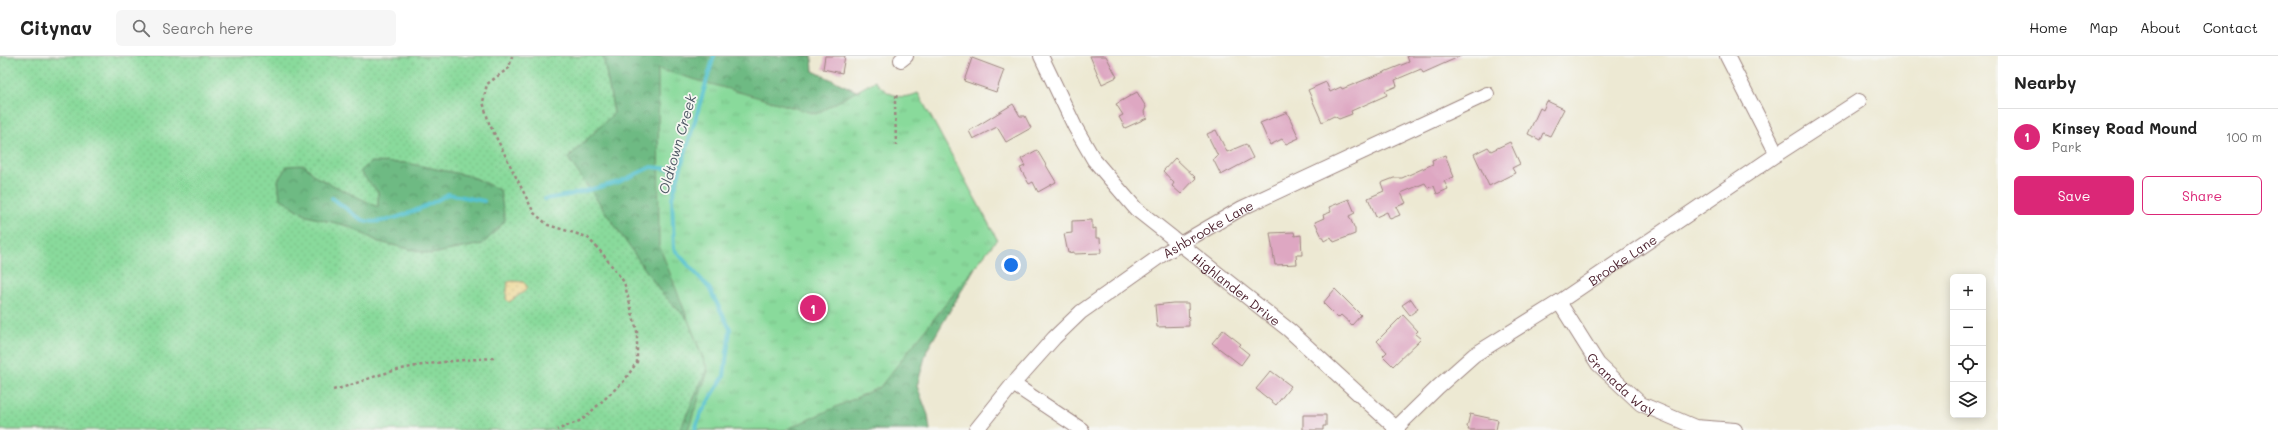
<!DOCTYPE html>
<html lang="en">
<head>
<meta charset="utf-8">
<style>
  body { margin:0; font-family:Mali,sans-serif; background:#f6f6f6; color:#222 }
  .controls { position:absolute; right:12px; bottom:12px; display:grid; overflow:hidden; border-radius:6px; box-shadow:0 2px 10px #0003 }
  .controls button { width:36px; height:36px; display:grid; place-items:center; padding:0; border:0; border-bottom:1px solid #e0e0e0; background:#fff; color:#222; font:20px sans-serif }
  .you { position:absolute; left:1011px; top:209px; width:14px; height:14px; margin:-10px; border:3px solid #fff; border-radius:50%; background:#1a73e8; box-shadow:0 0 0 6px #1a73e833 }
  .badge { display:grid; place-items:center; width:26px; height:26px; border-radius:50%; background:#db2777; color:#fff; font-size:13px; font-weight:700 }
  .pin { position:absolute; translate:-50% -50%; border:2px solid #fff; box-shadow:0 1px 4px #0006 }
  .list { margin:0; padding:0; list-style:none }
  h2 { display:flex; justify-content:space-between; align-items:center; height:52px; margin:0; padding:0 16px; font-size:17px }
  h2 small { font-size:13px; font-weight:400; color:#767676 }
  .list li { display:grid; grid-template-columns:26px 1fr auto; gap:12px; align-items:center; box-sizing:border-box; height:56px; padding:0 16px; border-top:1px solid #e0e0e0 }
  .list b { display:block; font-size:15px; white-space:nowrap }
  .list p { margin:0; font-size:13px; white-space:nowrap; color:#767676 }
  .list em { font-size:13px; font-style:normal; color:#767676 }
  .actions { display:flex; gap:8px; padding:12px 16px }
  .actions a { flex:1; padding:9px 0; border:1px solid #db2777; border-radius:6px; text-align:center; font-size:14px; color:#db2777 }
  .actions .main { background:#db2777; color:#fff }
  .icon { flex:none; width:22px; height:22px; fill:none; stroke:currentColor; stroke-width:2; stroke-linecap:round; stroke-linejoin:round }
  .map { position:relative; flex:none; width:1998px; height:374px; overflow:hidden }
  header { display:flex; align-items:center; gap:24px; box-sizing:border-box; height:56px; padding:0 20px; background:#fff; border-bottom:1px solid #e0e0e0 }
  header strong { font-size:19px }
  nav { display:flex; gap:22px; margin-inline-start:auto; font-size:14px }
  .search { width:280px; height:36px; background:#f6f6f6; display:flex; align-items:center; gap:10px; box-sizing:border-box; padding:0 14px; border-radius:6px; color:#767676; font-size:15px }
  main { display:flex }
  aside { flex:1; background:#fff }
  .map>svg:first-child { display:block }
  .grass { fill:url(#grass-dots); stroke:#6a7c63 }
  .forest { fill:url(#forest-crowns); stroke:#5c6c57 }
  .sand { fill:url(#sand-dots); stroke:#9c7c64 }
  .park { fill:url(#park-tufts); stroke:#6a7c63 }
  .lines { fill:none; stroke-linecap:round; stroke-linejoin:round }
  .stream { stroke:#56c2cf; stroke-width:4 }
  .building { fill:#dea7c2 }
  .minor-casing { stroke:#9c847f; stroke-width:16 }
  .path { stroke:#9c847f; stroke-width:2.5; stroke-dasharray:3 3; stroke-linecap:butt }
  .minor { stroke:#fff; stroke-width:14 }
  .labels { text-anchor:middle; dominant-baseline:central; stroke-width:3.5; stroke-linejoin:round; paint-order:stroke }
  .street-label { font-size:13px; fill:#4a1f2b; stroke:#f6f6f2 }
  .water-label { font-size:14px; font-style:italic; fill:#4e5864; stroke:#f6f6f2 }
</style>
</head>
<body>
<header>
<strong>Citynav</strong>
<div class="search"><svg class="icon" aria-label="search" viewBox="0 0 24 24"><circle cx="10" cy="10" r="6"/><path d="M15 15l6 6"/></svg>Search here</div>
<nav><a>Home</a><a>Map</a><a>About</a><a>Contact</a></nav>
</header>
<main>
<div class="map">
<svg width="1998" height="374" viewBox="0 0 1998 374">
  <defs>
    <pattern id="grass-dots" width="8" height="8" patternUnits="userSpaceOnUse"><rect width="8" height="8" fill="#89da9b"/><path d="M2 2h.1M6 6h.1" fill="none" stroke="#78bb86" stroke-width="1.8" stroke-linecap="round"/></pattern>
    <pattern id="forest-crowns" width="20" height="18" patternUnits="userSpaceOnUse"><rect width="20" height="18" fill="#6eba83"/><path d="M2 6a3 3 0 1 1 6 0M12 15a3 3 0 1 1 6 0" fill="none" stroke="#5c976b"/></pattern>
    <pattern id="sand-dots" width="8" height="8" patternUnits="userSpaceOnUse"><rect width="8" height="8" fill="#eeda9e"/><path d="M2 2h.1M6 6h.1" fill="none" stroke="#cebb88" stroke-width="1.8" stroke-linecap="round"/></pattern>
    <pattern id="park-tufts" width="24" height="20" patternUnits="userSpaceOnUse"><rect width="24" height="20" fill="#89da9b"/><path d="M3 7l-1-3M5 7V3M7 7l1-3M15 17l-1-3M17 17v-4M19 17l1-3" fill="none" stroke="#78bb86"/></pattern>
  </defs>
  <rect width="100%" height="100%" fill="#f6f6f2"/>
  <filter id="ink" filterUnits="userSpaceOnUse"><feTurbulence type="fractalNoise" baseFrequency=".025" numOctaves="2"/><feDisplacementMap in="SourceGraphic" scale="8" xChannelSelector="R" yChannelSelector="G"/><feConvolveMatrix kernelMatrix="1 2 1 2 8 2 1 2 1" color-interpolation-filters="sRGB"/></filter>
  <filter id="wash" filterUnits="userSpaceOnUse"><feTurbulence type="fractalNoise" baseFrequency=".012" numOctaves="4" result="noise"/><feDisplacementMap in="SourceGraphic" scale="16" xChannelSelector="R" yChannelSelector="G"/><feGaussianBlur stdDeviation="0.9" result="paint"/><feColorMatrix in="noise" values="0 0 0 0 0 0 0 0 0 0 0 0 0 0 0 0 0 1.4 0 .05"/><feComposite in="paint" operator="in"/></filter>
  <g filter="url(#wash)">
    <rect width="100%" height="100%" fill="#ede9d3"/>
    <path class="grass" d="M 0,0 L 663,0 L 659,189 L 708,315 L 688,374 L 0,374 L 0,248 L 2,246 L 0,243 Z"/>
    <g class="forest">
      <path d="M 603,0 L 812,0 L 813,15 L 878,45 L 991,184 L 927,294 L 917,330 L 928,359 L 930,374 L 680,374 L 716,292 L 660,235 L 568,102 L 614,57 Z"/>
      <path d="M 371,106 L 407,107 L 470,120 L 500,134 L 505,165 L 483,188 L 431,198 L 379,186 L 348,170 L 307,160 L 280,142 L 278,124 L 287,110 L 305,109 L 316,121 L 378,151 L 378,136 L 360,116 Z"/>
    </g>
    <path class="sand" d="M 513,225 L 523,226 L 527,230 L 525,235 L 509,246 L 506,243 L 508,226 Z"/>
    <path class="park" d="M 658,13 L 816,58 L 875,25 C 887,39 901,45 918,37 L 997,183 L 880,331 L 785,374 L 688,374 L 708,315 L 659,189 Z"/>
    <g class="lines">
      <g class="stream">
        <path d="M 332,142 C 342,149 353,159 363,164 C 383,172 430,149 448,138 L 484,145"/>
        <path d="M 545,143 L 569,139 L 619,126 L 651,111 L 680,114"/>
        <path d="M 695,374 L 700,359 L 724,320 L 730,273 L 709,232 L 674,193 L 672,142 L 714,0"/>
      </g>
    </g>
    <g id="blocks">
      <g class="building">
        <path d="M 825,0 L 845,0 L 842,17 L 823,13 Z"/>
        <path d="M 1090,0 L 1106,0 L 1117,21 L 1102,28 Z"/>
        <path d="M 1407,0 L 1461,0 L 1423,17 L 1421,13 L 1395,24 L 1397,30 L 1385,35 L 1387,39 L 1351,55 L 1352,58 L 1339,63 L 1334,60 L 1322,66 L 1308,34 L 1326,26 L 1330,36 L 1341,31 L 1342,33 L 1409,6 Z"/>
        <path d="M 972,2 L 1004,14 L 996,36 L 964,25 Z"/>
        <path d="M 1137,36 L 1146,51 L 1144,56 L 1147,62 L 1125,72 L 1119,61 L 1123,59 L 1116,48 Z"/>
        <path d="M 1547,45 L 1564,53 L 1550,80 L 1543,77 L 1540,84 L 1528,78 L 1540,52 L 1543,54 Z"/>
        <path d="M 1013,48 L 1020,60 L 1025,60 L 1031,72 L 1006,86 L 997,71 L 973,83 L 969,75 Z"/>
        <path d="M 1287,56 L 1299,82 L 1286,88 L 1282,83 L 1270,89 L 1260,67 Z"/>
        <path d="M 1216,74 L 1227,96 L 1246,88 L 1253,102 L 1221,119 L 1213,103 L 1218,100 L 1207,78 Z"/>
        <path d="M 1510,86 L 1520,108 L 1512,112 L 1515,117 L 1489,130 L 1474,98 L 1488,91 L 1491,95 Z"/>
        <path d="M 1037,94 L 1056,126 L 1038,136 L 1033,126 L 1029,128 L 1020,112 L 1025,110 L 1021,103 Z"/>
        <path d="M 1445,99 L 1454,121 L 1444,125 L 1448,133 L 1437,138 L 1434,130 L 1428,132 L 1425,127 L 1401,137 L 1406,147 L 1396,151 L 1400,159 L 1390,163 L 1387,156 L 1376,161 L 1368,142 L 1384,135 L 1381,127 L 1394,122 L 1402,122 L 1433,108 L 1432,104 Z"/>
        <path d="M 1175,102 L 1196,122 L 1181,138 L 1172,130 L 1174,127 L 1163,115 Z"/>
        <path d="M 1349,143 L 1355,157 L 1349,160 L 1355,173 L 1355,178 L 1334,186 L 1331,181 L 1324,185 L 1315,166 L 1324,162 L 1323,159 L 1331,156 L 1329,151 Z"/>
        <path d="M 1092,164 L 1092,173 L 1096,172 L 1096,182 L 1100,182 L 1101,197 L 1074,198 L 1074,196 L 1068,197 L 1064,178 L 1072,177 L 1072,165 Z"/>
        <path d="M 1294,176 L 1295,180 L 1301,179 L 1302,199 L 1296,199 L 1297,208 L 1275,209 L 1270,177 Z"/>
        <path d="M 1335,233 L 1361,259 L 1352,269 L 1341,259 L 1338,262 L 1323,247 Z"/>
        <path d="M 1411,243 L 1418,253 L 1410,259 L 1402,249 Z"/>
        <path d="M 1173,247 L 1188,247 L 1189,270 L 1157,271 L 1155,249 Z"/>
        <path d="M 1403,259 L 1418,275 L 1415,278 L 1421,283 L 1393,310 L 1383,300 L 1387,296 L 1377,285 Z"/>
        <path d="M 1223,274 L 1241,288 L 1239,290 L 1249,298 L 1241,309 L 1212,287 Z"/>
        <path d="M 1271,315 L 1291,330 L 1276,349 L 1256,333 Z"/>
        <path d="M 1470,358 L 1498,364 L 1496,374 L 1468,374 L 1469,372 L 1467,371 Z"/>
        <path d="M 1303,359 L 1326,359 L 1326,370 L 1323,370 L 1323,374 L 1303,374 Z"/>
      </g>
    </g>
  </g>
  <g filter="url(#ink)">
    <use href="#blocks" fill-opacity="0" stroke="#9c847f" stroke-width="1"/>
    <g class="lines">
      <g class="minor-casing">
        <g id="minor">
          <path id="s1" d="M 1041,0 L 1075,71 L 1094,104 L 1136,153 L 1289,274 L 1398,374"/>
          <path d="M 1727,0 L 1777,98"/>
          <path d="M 901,4 L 906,0"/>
          <path id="s2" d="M 1559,246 L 1598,308 L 1641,348 L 1695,371 L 1735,374"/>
          <path d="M 1013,328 L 1082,374"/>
          <path id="s3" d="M 976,374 L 1013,328 L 1054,282 L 1081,256 L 1163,198 L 1242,152 L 1487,38"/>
          <path id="s4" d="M 1394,374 L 1438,331 L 1474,299 L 1559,246 L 1777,98 L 1859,45"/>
        </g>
      </g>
      <g class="path">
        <path d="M 512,0 L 509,12 L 487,28 L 483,46 L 489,67 L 534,157 L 548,169 L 587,181 L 602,197 L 624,226 L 637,275 L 637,306 L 624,325 L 582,364 L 557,374"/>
        <path d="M 896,90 L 895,46 L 897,38"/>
        <path d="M 333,334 C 351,330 368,322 386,317 C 421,307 458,304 495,302"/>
      </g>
      <use href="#minor" class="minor"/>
    </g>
  </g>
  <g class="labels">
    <g class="street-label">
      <text stroke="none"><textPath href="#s3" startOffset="310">Ashbrooke Lane</textPath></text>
      <text stroke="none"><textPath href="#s4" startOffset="286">Brooke Lane</textPath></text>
      <text stroke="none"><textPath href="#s1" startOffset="310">Highlander Drive</textPath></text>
      <text stroke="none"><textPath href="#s2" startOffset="104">Granada Way</textPath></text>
    </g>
    <g class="water-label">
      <text transform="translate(677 88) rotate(-74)">Oldtown Creek</text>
    </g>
  </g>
</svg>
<div class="controls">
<button>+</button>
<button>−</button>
<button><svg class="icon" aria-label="locate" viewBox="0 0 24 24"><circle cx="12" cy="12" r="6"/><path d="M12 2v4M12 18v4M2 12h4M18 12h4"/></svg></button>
<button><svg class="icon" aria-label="layers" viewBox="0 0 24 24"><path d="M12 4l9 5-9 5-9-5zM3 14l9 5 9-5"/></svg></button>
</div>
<div class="you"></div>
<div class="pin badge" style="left:813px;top:252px">1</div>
</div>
<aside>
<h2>Nearby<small></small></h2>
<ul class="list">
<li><span class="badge">1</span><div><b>Kinsey Road Mound</b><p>Park</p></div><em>100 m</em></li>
</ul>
<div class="actions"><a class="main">Save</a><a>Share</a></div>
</aside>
</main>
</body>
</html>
